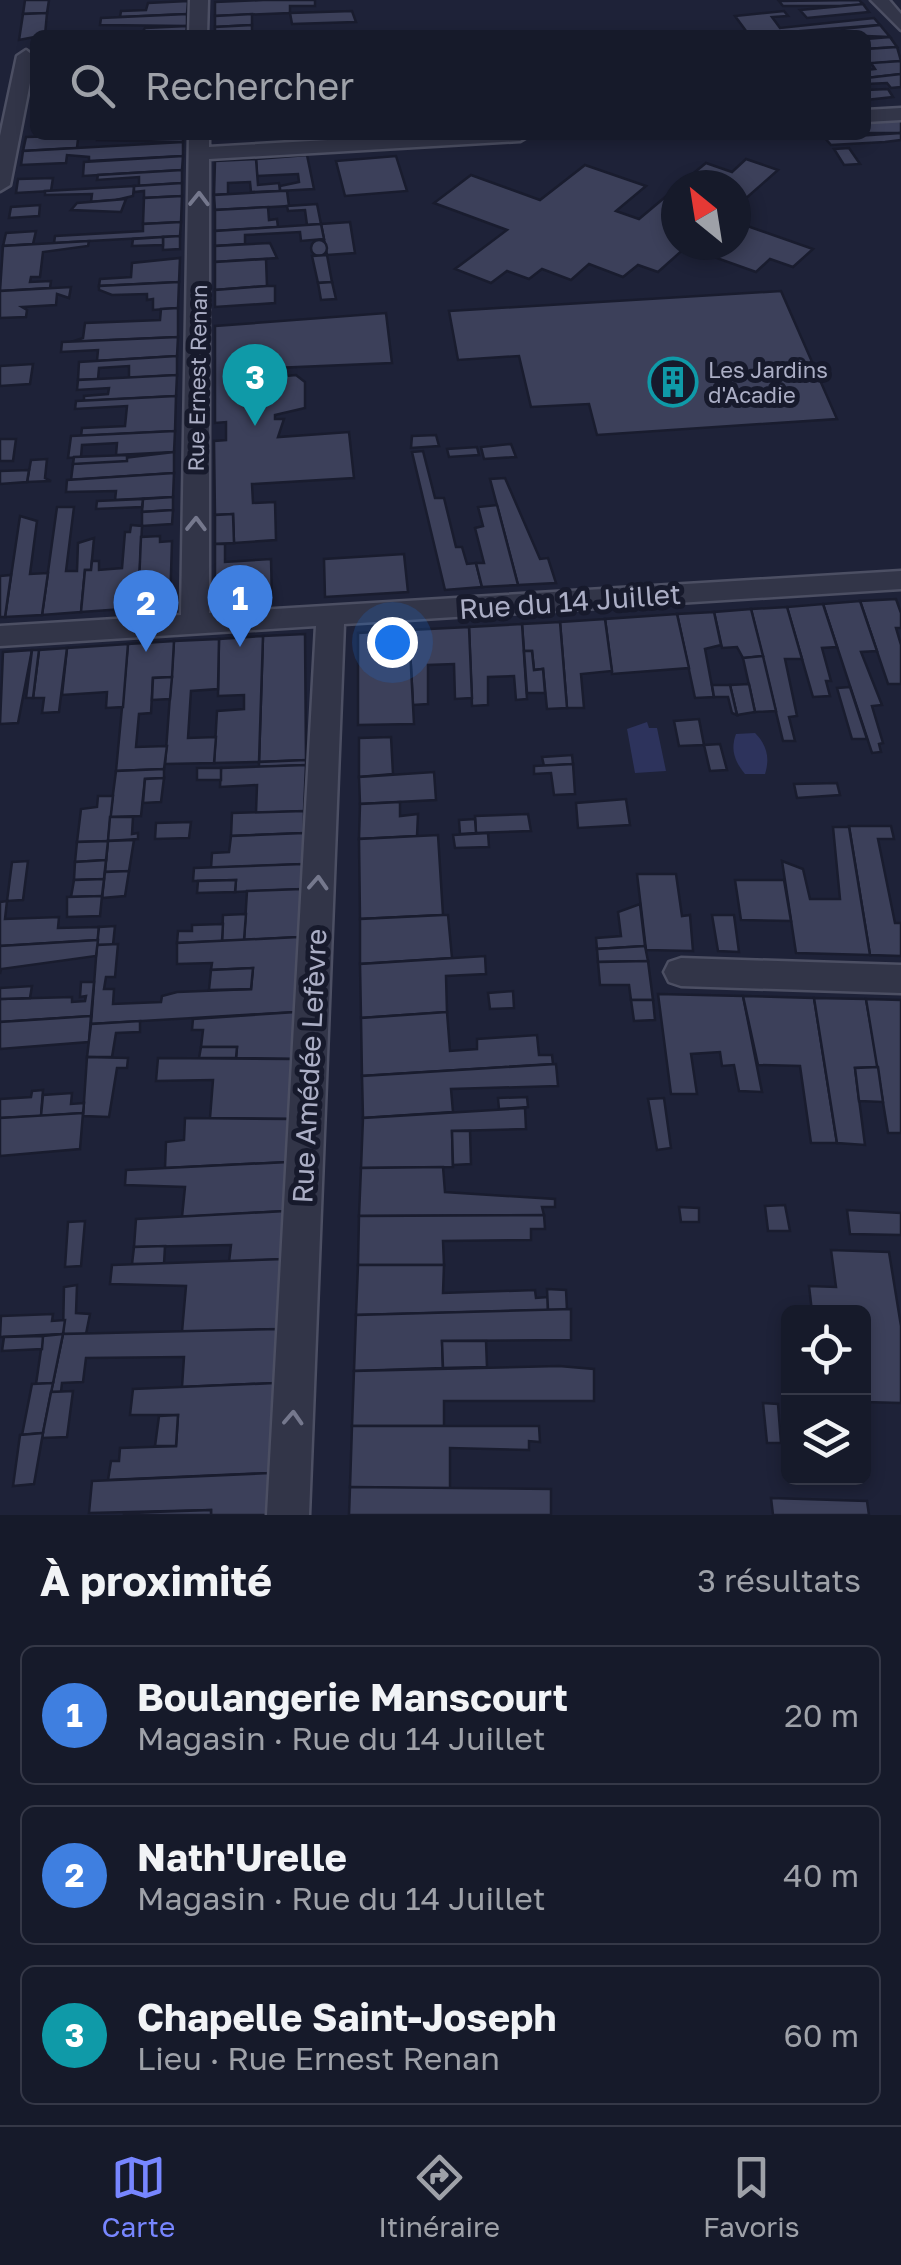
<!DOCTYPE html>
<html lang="fr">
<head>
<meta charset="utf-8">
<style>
  body { margin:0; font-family:"Golos Text",sans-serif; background:#232736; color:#f1f3f6 }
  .controls { position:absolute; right:30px; bottom:30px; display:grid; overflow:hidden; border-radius:15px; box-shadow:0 5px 15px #0003 }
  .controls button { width:90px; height:90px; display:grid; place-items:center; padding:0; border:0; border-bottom:2px solid #353847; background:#161a2a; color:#f1f3f6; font:50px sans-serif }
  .compass { position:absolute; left:661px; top:170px; width:90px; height:90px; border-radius:50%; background:#161a2a; box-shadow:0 5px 15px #0003; rotate:330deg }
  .you { position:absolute; left:392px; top:642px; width:35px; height:35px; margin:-25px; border:8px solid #fff; border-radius:50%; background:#1a73e8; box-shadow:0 0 0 15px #1a73e833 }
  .badge { display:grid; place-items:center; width:65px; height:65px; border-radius:50%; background:#7786ff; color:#fff; font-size:32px; font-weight:700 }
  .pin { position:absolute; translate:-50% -82px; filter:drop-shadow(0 2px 5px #0008) }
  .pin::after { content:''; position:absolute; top:52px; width:35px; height:30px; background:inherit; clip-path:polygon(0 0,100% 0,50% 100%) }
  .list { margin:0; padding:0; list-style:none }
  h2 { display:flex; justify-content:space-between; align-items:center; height:130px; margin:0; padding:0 40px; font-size:42px }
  h2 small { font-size:32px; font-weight:400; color:#9ea1a8 }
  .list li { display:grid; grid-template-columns:65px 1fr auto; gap:30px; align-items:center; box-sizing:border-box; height:140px; margin:0 20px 20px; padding:0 20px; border:2px solid #353847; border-radius:15px }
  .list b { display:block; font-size:38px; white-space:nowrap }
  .list p { margin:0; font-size:32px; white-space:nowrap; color:#9ea1a8 }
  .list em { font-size:32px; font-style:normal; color:#9ea1a8 }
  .icon { flex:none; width:55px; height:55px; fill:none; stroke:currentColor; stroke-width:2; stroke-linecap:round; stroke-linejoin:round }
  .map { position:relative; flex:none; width:901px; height:1515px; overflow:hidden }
  .search { position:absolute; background:#161a2a; box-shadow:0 5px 15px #0003; left:30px; right:30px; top:30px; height:110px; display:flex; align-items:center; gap:25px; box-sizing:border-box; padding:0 35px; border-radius:15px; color:#9ea1a8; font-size:38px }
  .sheet { height:610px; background:#161a2a }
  nav { display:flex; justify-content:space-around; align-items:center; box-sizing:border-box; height:140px; border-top:2px solid #353847; background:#161a2a; font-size:28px; color:#9ea1a8 }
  nav a { display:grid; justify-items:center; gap:5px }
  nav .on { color:#7786ff }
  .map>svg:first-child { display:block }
  .water { fill:#2d335c }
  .building { fill:#3c405a; stroke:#191c2e; stroke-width:2.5 }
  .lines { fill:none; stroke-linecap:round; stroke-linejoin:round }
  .street-casing { stroke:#4c4f63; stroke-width:5 }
  .street { fill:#323548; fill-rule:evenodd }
  .oneway { stroke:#75788d }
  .labels { text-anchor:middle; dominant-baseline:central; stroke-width:10; stroke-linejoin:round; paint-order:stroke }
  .far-poi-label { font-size:22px; fill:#abaec5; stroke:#171a2c; text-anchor:start }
  .far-street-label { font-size:22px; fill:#abaec5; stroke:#171a2c }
  .street-label { font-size:28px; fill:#abaec5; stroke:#171a2c }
</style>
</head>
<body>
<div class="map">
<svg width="901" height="1515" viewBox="0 0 901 1515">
  <rect width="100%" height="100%" fill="#1e2238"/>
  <g class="water">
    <path d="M 647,722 L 649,728 L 657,728 L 666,771 L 635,773 L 627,729 Z"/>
    <path d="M 755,733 C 767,745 770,758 765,774 L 745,774 C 735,762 730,750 736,734 Z"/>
  </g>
  <g class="building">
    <path d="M 25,0 L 49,0 L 47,13 L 23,14 Z"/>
    <path d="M 263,0 L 315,0 L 315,6 L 290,6 L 290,13 L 215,16 L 215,2 Z"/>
    <path d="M 859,0 L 863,4 L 842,6 L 783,6 L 779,1 Z"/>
    <path d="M 188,1 L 187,14 L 120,17 L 121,11 L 146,10 L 148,3 Z"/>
    <path d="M 863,4 L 869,12 L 807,18 L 800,10 Z"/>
    <path d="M 352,11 L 356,22 L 292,24 L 290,13 Z"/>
    <path d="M 784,11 L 788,16 L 772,17 L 780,28 L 874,18 L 880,25 L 749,35 L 735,16 Z"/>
    <path d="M 47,13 L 45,35 L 19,40 L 23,14 Z"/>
    <path d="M 187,14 L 187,26 L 100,25 L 101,18 Z"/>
    <path d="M 252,14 L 252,25 L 215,27 L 215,16 Z"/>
    <path d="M 252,25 L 252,33 L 267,35 L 215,35 L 215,27 Z"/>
    <path d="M 880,25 L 890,37 L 841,35 L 847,34 L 842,29 Z"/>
    <path d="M 187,26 L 186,35 L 141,35 L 145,28 Z"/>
    <path d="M 890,37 L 897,47 L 866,49 L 866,39 Z"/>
    <path d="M 897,47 L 901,61 L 866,64 L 866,49 Z"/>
    <path d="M 901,61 L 901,74 L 866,78 L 866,70 L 875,69 L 871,63 Z"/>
    <path d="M 901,74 L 901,87 L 891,88 L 887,83 L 866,84 L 866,78 Z"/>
    <path d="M 888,89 L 893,97 L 866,100 L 866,90 Z"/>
    <path d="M 901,119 L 901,133 L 866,133 L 866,121 Z"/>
    <path d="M 901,133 L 901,140 L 885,142 L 831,145 L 825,138 Z"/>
    <path d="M 97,135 L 78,139 L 77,148 L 23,151 L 26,137 Z"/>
    <path d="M 183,135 L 183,142 L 97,140 L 97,135 Z"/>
    <path d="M 183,142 L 183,156 L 89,161 L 89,157 L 67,155 L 66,163 L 21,165 L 23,151 Z"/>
    <path d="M 849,148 L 860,164 L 844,165 L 834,149 Z"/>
    <path d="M 307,155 L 314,189 L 280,191 L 280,186 L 299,182 L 298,174 L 257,176 L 256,159 Z"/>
    <path d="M 183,156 L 182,170 L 83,176 L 84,162 Z"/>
    <path d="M 396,156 L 407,191 L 345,196 L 336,161 Z"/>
    <path d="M 256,159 L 258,185 L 279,183 L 280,191 L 251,192 L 250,182 L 228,183 L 228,194 L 214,195 L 215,161 Z"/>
    <path d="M 746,159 L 778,170 L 736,207 L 736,185 L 679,185 L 706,163 L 732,172 Z"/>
    <path d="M 585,165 L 646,186 L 616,211 L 639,219 L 676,188 L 676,245 L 736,245 L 736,222 L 813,249 L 793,267 L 770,259 L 756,272 L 686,247 L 658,272 L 638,265 L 623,277 L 589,264 L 571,280 L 542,269 L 529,279 L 507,271 L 491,283 L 455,269 L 507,230 L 434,203 L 471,175 L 540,200 Z"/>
    <path d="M 182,170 L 182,183 L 139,186 L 139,177 L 97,180 L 98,175 Z"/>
    <path d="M 53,178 L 51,191 L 16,193 L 18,179 Z"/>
    <path d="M 182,183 L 182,196 L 144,198 L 144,191 L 134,192 L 134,186 Z"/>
    <path d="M 134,186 L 133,196 L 116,200 L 91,202 L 92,194 L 45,195 L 45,191 Z"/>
    <path d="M 280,191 L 287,191 L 289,206 L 215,210 L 214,195 Z"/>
    <path d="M 182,196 L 181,222 L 143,224 L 144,198 Z"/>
    <path d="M 126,199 L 121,212 L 71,210 L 77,203 Z"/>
    <path d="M 317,204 L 321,224 L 307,225 L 305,210 L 288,211 L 287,206 Z"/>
    <path d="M 40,205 L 39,216 L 9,218 L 11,207 Z"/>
    <path d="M 268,207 L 269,220 L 277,219 L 278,227 L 215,231 L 215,210 Z"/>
    <path d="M 181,222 L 180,236 L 54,243 L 55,236 L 143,231 L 143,224 Z"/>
    <path d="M 350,222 L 355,253 L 327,255 L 321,224 Z"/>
    <path d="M 321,224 L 324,239 L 301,241 L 300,232 L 245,235 L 245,244 L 215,246 L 215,231 Z"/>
    <path d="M 36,231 L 33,244 L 3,246 L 6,233 Z"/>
    <path d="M 180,236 L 180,249 L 163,250 L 163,237 Z"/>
    <path d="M 163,237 L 163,245 L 132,246 L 133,239 Z"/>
    <circle cx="319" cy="248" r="8"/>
    <path d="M 89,241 L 88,246 L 43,252 L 40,277 L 31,277 L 30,282 L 51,281 L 50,288 L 0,291 L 3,246 Z"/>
    <path d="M 270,243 L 277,258 L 215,262 L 215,246 Z"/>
    <path d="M 327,255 L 332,282 L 318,283 L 312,256 Z"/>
    <path d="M 180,258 L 179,282 L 99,286 L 100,279 L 131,277 L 132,263 Z"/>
    <path d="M 266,259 L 267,286 L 215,290 L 215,262 Z"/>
    <path d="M 179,282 L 178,308 L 153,310 L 153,299 L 147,300 L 147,294 L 112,295 L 99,290 L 99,286 Z"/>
    <path d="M 332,282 L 336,299 L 321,300 L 318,283 Z"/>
    <path d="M 267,286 L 275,286 L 275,303 L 215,307 L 215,290 Z"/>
    <path d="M 71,287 L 69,298 L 57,294 L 56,305 L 22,307 L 27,310 L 26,317 L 0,318 L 0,291 Z"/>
    <path d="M 781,291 L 837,419 L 597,435 L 589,404 L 531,407 L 519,356 L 458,360 L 449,311 Z"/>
    <path d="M 178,308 L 178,337 L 71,342 L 83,338 L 85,323 L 160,320 L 161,309 Z"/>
    <path d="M 386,313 L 392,363 L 275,368 L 276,377 L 296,375 L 305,382 L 305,408 L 275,415 L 275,419 L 284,419 L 278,437 L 349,432 L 354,478 L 252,484 L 253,503 L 275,502 L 276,540 L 234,543 L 233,514 L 215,515 L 214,441 L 226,440 L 226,422 L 215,423 L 215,326 Z"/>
    <path d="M 178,337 L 177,356 L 97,361 L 98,350 L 61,352 L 62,342 Z"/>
    <path d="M 177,356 L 177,375 L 129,378 L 129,366 L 99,368 L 98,379 L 78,380 L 79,362 Z"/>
    <path d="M 33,364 L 30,384 L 0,386 L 0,366 Z"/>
    <path d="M 177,375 L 176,396 L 84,401 L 84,396 L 108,394 L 109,388 L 77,390 L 78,380 Z"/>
    <path d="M 176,396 L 175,431 L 81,436 L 82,428 L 125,426 L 127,406 L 75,409 L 76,401 Z"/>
    <path d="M 175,431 L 174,452 L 116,455 L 117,443 L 82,445 L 81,457 L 68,458 L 71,436 Z"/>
    <path d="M 436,435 L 439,446 L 411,448 L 412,436 Z"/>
    <path d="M 0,439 L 16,439 L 13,461 L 0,461 Z"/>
    <path d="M 511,444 L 516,457 L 484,459 L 481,447 Z"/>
    <path d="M 477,447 L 479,455 L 449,457 L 447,449 Z"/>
    <path d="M 423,451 L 435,498 L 444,498 L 456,547 L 462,547 L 467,564 L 476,563 L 482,587 L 445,590 L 412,452 Z"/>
    <path d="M 174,452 L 174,473 L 71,480 L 73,464 Z"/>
    <path d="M 127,455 L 127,461 L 73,464 L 74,457 Z"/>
    <path d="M 47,459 L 45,478 L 51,481 L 27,482 L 31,460 Z"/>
    <path d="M 29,470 L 27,482 L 0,484 L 0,471 Z"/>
    <path d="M 174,473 L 173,497 L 115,500 L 116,491 L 66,492 L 67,480 Z"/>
    <path d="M 505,478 L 540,559 L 548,558 L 556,583 L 518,585 L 490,479 Z"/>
    <path d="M 173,497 L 173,510 L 142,512 L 143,499 Z"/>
    <path d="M 143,499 L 142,507 L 96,509 L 97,501 Z"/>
    <path d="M 497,505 L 518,585 L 482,587 L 476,563 L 484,563 L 475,528 L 483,526 L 478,507 Z"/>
    <path d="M 57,507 L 74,507 L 66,571 L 77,571 L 78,543 L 94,538 L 91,570 L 85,570 L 81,612 L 42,615 Z"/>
    <path d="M 173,510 L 172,524 L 142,526 L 142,512 Z"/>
    <path d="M 233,514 L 234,543 L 215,544 L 215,515 Z"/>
    <path d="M 20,516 L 37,521 L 30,574 L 48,573 L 42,615 L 5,617 Z"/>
    <path d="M 131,525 L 142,526 L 138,608 L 81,612 L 85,570 L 91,570 L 92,561 L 99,561 L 99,570 L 122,568 L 125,532 L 130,532 Z"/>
    <path d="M 160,536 L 160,542 L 172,541 L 170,606 L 138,608 L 141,537 Z"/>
    <path d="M 215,544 L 225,544 L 225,562 L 271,559 L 272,600 L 215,604 Z"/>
    <path d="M 404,554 L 408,592 L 325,597 L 324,559 Z"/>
    <path d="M 11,575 L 5,617 L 0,617 L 0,576 Z"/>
    <path d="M 896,599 L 901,613 L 901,628 L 896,628 L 901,645 L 901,684 L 888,684 L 860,601 Z"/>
    <path d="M 860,601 L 877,651 L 861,652 L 882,705 L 872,706 L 883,743 L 879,744 L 881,752 L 872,753 L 823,604 Z"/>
    <path d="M 823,604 L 837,647 L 822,648 L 831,681 L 826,681 L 830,696 L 813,697 L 787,607 Z"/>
    <path d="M 787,607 L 802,659 L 785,659 L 797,716 L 789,717 L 795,741 L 783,741 L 751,609 Z"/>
    <path d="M 751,609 L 763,656 L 743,658 L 737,647 L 722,648 L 714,612 Z"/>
    <path d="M 714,612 L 721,645 L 705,649 L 714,697 L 695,698 L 677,614 Z"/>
    <path d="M 677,614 L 689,668 L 612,674 L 605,619 Z"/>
    <path d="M 605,619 L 612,671 L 581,674 L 584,708 L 567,708 L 560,622 Z"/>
    <path d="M 560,622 L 567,708 L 547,709 L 543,669 L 534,670 L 532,651 L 524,651 L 522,624 Z"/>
    <path d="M 522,624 L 527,699 L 516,700 L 514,676 L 488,677 L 488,705 L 472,706 L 469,627 Z"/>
    <path d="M 469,627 L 472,698 L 455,699 L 454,664 L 428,665 L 428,704 L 413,705 L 409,630 Z"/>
    <path d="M 409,630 L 414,724 L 358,725 L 358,633 Z"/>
    <path d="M 305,634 L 306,760 L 259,762 L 263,636 Z"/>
    <path d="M 263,636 L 259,762 L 214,763 L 217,711 L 244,709 L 244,695 L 218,696 L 219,639 Z"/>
    <path d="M 219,639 L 218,689 L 191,691 L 188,738 L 216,737 L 214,763 L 165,764 L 174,641 Z"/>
    <path d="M 174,641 L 172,677 L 153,678 L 151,713 L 139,714 L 136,747 L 167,746 L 164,769 L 116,771 L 128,644 Z"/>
    <path d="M 128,644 L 123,707 L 106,708 L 107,692 L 62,695 L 67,648 Z"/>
    <path d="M 67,648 L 59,712 L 42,713 L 44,698 L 33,698 L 39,650 Z"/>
    <path d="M 32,650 L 18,723 L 0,724 L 3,652 Z"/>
    <path d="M 32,650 L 39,650 L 33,698 L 26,698 Z"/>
    <path d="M 524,651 L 532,651 L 534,670 L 543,669 L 545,693 L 527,693 Z"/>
    <path d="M 763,656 L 776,711 L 755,712 L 743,658 Z"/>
    <path d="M 172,677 L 170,699 L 152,700 L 153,678 Z"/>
    <path d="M 749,684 L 755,712 L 737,715 L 730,685 Z"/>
    <path d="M 712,685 L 730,685 L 737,715 L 732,713 L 728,697 L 714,697 Z"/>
    <path d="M 850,687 L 867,739 L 852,739 L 837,688 Z"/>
    <path d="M 699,719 L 704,745 L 679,746 L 674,721 Z"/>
    <path d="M 391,737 L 393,774 L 359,777 L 359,738 Z"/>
    <path d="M 720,744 L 727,770 L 710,771 L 704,745 Z"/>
    <path d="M 572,755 L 573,764 L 544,766 L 542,757 Z"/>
    <path d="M 306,760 L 306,765 L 259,767 L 259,762 Z"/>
    <path d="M 573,764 L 575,794 L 554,795 L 551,773 L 534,774 L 534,766 Z"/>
    <path d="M 306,765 L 304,811 L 256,813 L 257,785 L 220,787 L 221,768 Z"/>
    <rect x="197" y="768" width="24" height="12"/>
    <path d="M 164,769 L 164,778 L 145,779 L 141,816 L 110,817 L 116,771 Z"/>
    <path d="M 434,772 L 436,800 L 360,804 L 359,777 Z"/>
    <path d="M 164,778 L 161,802 L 143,803 L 145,779 Z"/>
    <path d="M 837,783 L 840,795 L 797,798 L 794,784 Z"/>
    <path d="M 98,796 L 113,796 L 108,841 L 77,842 L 81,809 L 97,807 Z"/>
    <path d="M 626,799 L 630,825 L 578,828 L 576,803 Z"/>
    <path d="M 400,802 L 400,816 L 418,814 L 417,836 L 359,839 L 360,804 Z"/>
    <path d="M 304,811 L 304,833 L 231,836 L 232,813 Z"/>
    <path d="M 528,814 L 531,831 L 476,833 L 475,816 Z"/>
    <path d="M 110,817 L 133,817 L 132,834 L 138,833 L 138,839 L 108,841 Z"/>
    <path d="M 475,819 L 476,833 L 460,834 L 459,820 Z"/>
    <path d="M 191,822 L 189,838 L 155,839 L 156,823 Z"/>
    <path d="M 849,826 L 891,826 L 894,839 L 878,839 L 895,923 L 901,923 L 901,956 L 870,955 Z"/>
    <path d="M 833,827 L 849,827 L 870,955 L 796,953 L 782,861 L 803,869 L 810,899 L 840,899 Z"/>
    <path d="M 304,833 L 303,864 L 211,868 L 212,853 L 229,852 L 231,836 Z"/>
    <path d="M 488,833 L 489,847 L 455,848 L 453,835 Z"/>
    <path d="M 438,835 L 443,915 L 360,919 L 359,839 Z"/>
    <path d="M 134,840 L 129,871 L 105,872 L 108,841 Z"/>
    <path d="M 108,841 L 106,860 L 75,862 L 77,842 Z"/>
    <path d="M 106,860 L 104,879 L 74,880 L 75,862 Z"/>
    <path d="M 28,861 L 23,900 L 7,901 L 12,862 Z"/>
    <path d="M 303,864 L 302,889 L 235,892 L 236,880 L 193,881 L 194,868 Z"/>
    <path d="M 129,871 L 125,896 L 102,898 L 105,872 Z"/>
    <path d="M 637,874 L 676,874 L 682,916 L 690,915 L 693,951 L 646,950 Z"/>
    <path d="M 104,879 L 102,896 L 71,897 L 74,880 Z"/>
    <path d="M 236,880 L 235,892 L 197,893 L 198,881 Z"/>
    <path d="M 735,880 L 784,880 L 791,921 L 741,920 Z"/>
    <path d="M 302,889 L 299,937 L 244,940 L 247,891 Z"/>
    <path d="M 102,896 L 100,916 L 67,917 L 67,897 Z"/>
    <path d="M 7,901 L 5,919 L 59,917 L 58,928 L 99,927 L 98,940 L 0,946 L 0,902 Z"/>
    <path d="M 640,904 L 645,946 L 597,949 L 596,938 L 621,936 L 618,912 Z"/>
    <path d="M 246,914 L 244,940 L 222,941 L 223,915 Z"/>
    <path d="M 443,915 L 448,915 L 452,958 L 360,964 L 360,919 Z"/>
    <path d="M 712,915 L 734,915 L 739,952 L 718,951 Z"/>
    <path d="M 223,924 L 222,941 L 177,943 L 178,931 L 192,931 L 192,925 Z"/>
    <path d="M 115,926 L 113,945 L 97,945 L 99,927 Z"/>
    <path d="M 299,937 L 296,1012 L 91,1024 L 97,945 L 118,944 L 115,977 L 106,977 L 104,989 L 114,989 L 113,1004 L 161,1002 L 162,996 L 177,992 L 251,989 L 253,968 L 211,970 L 212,963 L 177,964 L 177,943 Z"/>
    <path d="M 98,940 L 96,956 L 1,969 L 0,974 L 0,946 Z"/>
    <path d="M 645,946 L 648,961 L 598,962 L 597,949 Z"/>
    <path d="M 485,956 L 486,974 L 446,976 L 447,1012 L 361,1018 L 360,964 Z"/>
    <path d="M 648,961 L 653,1000 L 631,1000 L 629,985 L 600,985 L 598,962 Z"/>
    <path d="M 253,968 L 251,989 L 209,990 L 211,970 Z"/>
    <path d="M 81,982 L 94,982 L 91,1016 L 0,1022 L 0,999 L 72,997 L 72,1002 L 85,1001 L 86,996 L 80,997 Z"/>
    <path d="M 32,986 L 30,998 L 0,999 L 0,988 Z"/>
    <path d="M 513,991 L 514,1008 L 490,1009 L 488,993 Z"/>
    <path d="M 658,994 L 743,996 L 762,1092 L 739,1091 L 734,1065 L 722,1066 L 720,1052 L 691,1054 L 697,1094 L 671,1094 Z"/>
    <path d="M 743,996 L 814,998 L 837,1143 L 811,1143 L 800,1066 L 758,1065 Z"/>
    <path d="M 814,998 L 866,999 L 878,1067 L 855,1068 L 865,1145 L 837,1143 Z"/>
    <path d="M 866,999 L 901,1000 L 901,1133 L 888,1133 Z"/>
    <path d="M 631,1000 L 653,1000 L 655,1020 L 634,1021 Z"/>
    <path d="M 296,1012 L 294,1059 L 236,1058 L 237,1047 L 201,1047 L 203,1030 L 192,1030 L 193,1019 Z"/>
    <path d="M 447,1012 L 450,1051 L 477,1049 L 477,1039 L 537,1035 L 539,1055 L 552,1055 L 553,1064 L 362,1076 L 361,1018 Z"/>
    <path d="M 91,1016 L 89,1042 L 0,1049 L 0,1022 Z"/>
    <path d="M 140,1021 L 140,1032 L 116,1033 L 112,1057 L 87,1057 L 91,1024 Z"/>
    <path d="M 201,1047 L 237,1047 L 236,1058 L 199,1058 Z"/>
    <path d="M 87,1057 L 128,1058 L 127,1068 L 117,1068 L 109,1117 L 83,1116 Z"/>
    <path d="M 158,1058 L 294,1059 L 292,1119 L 210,1118 L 213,1080 L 156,1081 Z"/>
    <path d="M 556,1064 L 558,1086 L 451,1089 L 453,1112 L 363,1118 L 362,1076 Z"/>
    <path d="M 878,1067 L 883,1102 L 859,1101 L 855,1068 Z"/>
    <path d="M 43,1090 L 41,1116 L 0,1118 L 0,1099 L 31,1097 L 32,1091 Z"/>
    <path d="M 72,1093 L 71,1104 L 84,1103 L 83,1113 L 41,1116 L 43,1095 Z"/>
    <path d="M 527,1097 L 528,1107 L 499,1109 L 498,1098 Z"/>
    <path d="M 664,1098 L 671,1148 L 657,1150 L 648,1099 Z"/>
    <path d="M 525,1108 L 526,1129 L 452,1131 L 453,1167 L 361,1168 L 363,1118 Z"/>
    <path d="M 83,1113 L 80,1149 L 0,1156 L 0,1118 Z"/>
    <path d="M 185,1118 L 292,1119 L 289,1162 L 165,1168 L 166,1142 L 184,1140 Z"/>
    <path d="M 452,1131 L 470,1131 L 471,1164 L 453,1165 Z"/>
    <path d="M 289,1162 L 286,1211 L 182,1217 L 185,1187 L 125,1185 L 126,1170 Z"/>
    <path d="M 443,1167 L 445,1192 L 555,1199 L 555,1207 L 542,1207 L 544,1215 L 359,1216 L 361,1168 Z"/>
    <path d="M 785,1205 L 790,1231 L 768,1231 L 765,1206 Z"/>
    <path d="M 679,1207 L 699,1208 L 699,1222 L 681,1222 Z"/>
    <path d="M 847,1210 L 901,1213 L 901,1235 L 850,1234 Z"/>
    <path d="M 286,1211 L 284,1259 L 229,1262 L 231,1245 L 134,1247 L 136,1219 Z"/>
    <path d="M 544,1215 L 545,1229 L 531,1229 L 531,1240 L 443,1241 L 444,1265 L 358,1265 L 359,1216 Z"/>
    <path d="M 85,1221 L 81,1266 L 65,1267 L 68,1222 Z"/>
    <path d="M 165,1246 L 164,1264 L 132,1264 L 134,1247 Z"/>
    <path d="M 831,1250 L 889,1252 L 901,1326 L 901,1403 L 864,1402 L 864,1312 L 812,1312 L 809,1286 L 836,1287 Z"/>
    <path d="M 284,1259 L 280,1329 L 182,1332 L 186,1286 L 110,1284 L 112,1265 Z"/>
    <path d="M 358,1265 L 444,1265 L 443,1293 L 535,1290 L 536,1298 L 548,1297 L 548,1310 L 356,1315 Z"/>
    <path d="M 77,1285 L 76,1313 L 90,1314 L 86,1334 L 63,1334 L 64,1287 Z"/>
    <path d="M 547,1289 L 566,1290 L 567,1310 L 548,1310 Z"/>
    <path d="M 571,1309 L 571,1340 L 442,1341 L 443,1368 L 354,1371 L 356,1315 Z"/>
    <path d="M 53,1314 L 52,1321 L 65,1320 L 63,1334 L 0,1337 L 1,1316 Z"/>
    <path d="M 280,1329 L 275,1383 L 182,1387 L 184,1357 L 86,1358 L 83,1382 L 62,1383 L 61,1392 L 51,1392 L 63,1334 Z"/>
    <path d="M 63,1334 L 53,1383 L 36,1384 L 43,1336 Z"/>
    <path d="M 43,1336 L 42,1349 L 2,1351 L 4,1337 Z"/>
    <path d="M 442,1341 L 486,1341 L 487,1367 L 443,1368 Z"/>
    <path d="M 559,1366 L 594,1369 L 594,1401 L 444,1401 L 444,1426 L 352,1426 L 354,1371 Z"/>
    <path d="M 53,1383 L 43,1433 L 22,1435 L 32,1384 Z"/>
    <path d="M 275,1383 L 270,1473 L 108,1480 L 111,1461 L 119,1461 L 120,1448 L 176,1446 L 178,1415 L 130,1415 L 133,1389 Z"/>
    <path d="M 73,1391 L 67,1437 L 42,1438 L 51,1392 Z"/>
    <path d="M 763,1403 L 778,1404 L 781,1443 L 767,1443 Z"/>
    <path d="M 178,1415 L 176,1446 L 155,1446 L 159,1416 Z"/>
    <path d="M 352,1426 L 539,1426 L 540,1442 L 529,1441 L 529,1450 L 450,1448 L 450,1489 L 350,1487 Z"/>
    <path d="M 43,1433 L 34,1484 L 13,1486 L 20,1435 Z"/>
    <path d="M 270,1473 L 267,1515 L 211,1515 L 211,1510 L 89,1513 L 92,1481 Z"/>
    <path d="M 350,1487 L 551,1489 L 551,1515 L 349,1515 Z"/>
    <path d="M 771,1498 L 867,1501 L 869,1515 L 773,1515 Z"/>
    <path d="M 211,1510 L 211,1515 L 124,1515 L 124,1513 Z"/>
  </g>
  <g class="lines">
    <g class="street-casing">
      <g id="street">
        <path d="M 190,0 L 208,0 L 207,35 L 189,35 Z"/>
        <path d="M 871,0 L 889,0 L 901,14 L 901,30 Z"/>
        <path d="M 26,50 L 35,57 L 10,185 L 0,191 L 0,136 L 17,56 Z"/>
        <path d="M 901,108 L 901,120 L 866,122 L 866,110 Z"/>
        <path d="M 189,135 L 209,135 L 209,147 L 414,135 L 530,135 L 520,141 L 209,159 L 209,613 L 901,571 L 901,589 L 344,624 L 309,1515 L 267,1515 L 316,626 L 0,646 L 0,626 L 181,615 Z"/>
        <path d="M 681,958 L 901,965 L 901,993 L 681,986 L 669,982 L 664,972 L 669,962 Z"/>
      </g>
    </g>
    <use href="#street" class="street"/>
  </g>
  <defs><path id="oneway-chevron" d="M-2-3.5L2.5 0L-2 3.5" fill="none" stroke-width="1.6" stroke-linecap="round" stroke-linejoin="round" transform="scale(2.5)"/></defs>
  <g class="oneway">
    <use href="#oneway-chevron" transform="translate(199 199) rotate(-89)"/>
    <use href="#oneway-chevron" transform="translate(196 524) rotate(-89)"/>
    <use href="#oneway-chevron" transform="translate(318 883) rotate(-87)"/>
    <use href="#oneway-chevron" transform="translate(293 1418) rotate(-87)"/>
  </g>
  <defs>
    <g id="building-ring" transform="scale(2.5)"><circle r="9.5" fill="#171a2c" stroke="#0f9aa8" stroke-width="1.5"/><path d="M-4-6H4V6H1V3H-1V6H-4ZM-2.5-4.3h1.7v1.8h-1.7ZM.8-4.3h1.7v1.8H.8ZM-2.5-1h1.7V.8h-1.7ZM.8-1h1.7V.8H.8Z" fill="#0f9aa8"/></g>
  </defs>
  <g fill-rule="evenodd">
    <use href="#building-ring" x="673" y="382"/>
  </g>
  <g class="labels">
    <g class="far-poi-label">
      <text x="708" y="369">Les Jardins<tspan x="708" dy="25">d'Acadie</tspan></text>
    </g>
    <g class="far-street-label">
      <text transform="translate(197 378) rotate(-89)">Rue Ernest Renan</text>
    </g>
    <g class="street-label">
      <text transform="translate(570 601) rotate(-4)">Rue du 14 Juillet</text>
      <text transform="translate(309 1066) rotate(-87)">Rue Amédée Lefèvre</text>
    </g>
  </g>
</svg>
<div class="controls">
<button><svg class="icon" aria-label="locate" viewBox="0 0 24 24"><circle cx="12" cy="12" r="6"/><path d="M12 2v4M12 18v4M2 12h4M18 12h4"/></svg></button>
<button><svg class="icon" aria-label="layers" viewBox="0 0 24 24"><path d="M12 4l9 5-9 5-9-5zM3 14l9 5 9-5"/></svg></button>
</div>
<svg class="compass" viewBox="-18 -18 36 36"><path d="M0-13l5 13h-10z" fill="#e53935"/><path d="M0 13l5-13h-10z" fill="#9ea1a8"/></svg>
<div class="you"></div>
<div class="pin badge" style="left:240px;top:647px;background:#3f7fe0">1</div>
<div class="pin badge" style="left:146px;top:652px;background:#3f7fe0">2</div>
<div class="pin badge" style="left:255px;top:426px;background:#0f9aa8">3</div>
<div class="search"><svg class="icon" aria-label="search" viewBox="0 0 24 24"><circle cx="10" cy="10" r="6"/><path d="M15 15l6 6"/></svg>Rechercher</div>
</div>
<section class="sheet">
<h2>À proximité<small>3 résultats</small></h2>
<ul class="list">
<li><span class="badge" style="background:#3f7fe0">1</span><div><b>Boulangerie Manscourt</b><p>Magasin · Rue du 14 Juillet</p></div><em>20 m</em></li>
<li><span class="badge" style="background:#3f7fe0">2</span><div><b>Nath'Urelle</b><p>Magasin · Rue du 14 Juillet</p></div><em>40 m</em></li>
<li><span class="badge" style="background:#0f9aa8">3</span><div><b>Chapelle Saint-Joseph</b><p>Lieu · Rue Ernest Renan</p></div><em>60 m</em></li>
</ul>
</section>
<nav>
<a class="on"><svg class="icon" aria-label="map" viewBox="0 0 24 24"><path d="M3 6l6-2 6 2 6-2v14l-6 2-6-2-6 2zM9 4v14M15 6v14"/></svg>Carte</a>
<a><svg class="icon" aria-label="directions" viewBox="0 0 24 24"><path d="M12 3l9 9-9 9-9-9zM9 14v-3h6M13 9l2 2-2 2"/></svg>Itinéraire</a>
<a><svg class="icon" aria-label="saved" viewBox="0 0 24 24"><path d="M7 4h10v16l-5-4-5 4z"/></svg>Favoris</a>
</nav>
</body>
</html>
